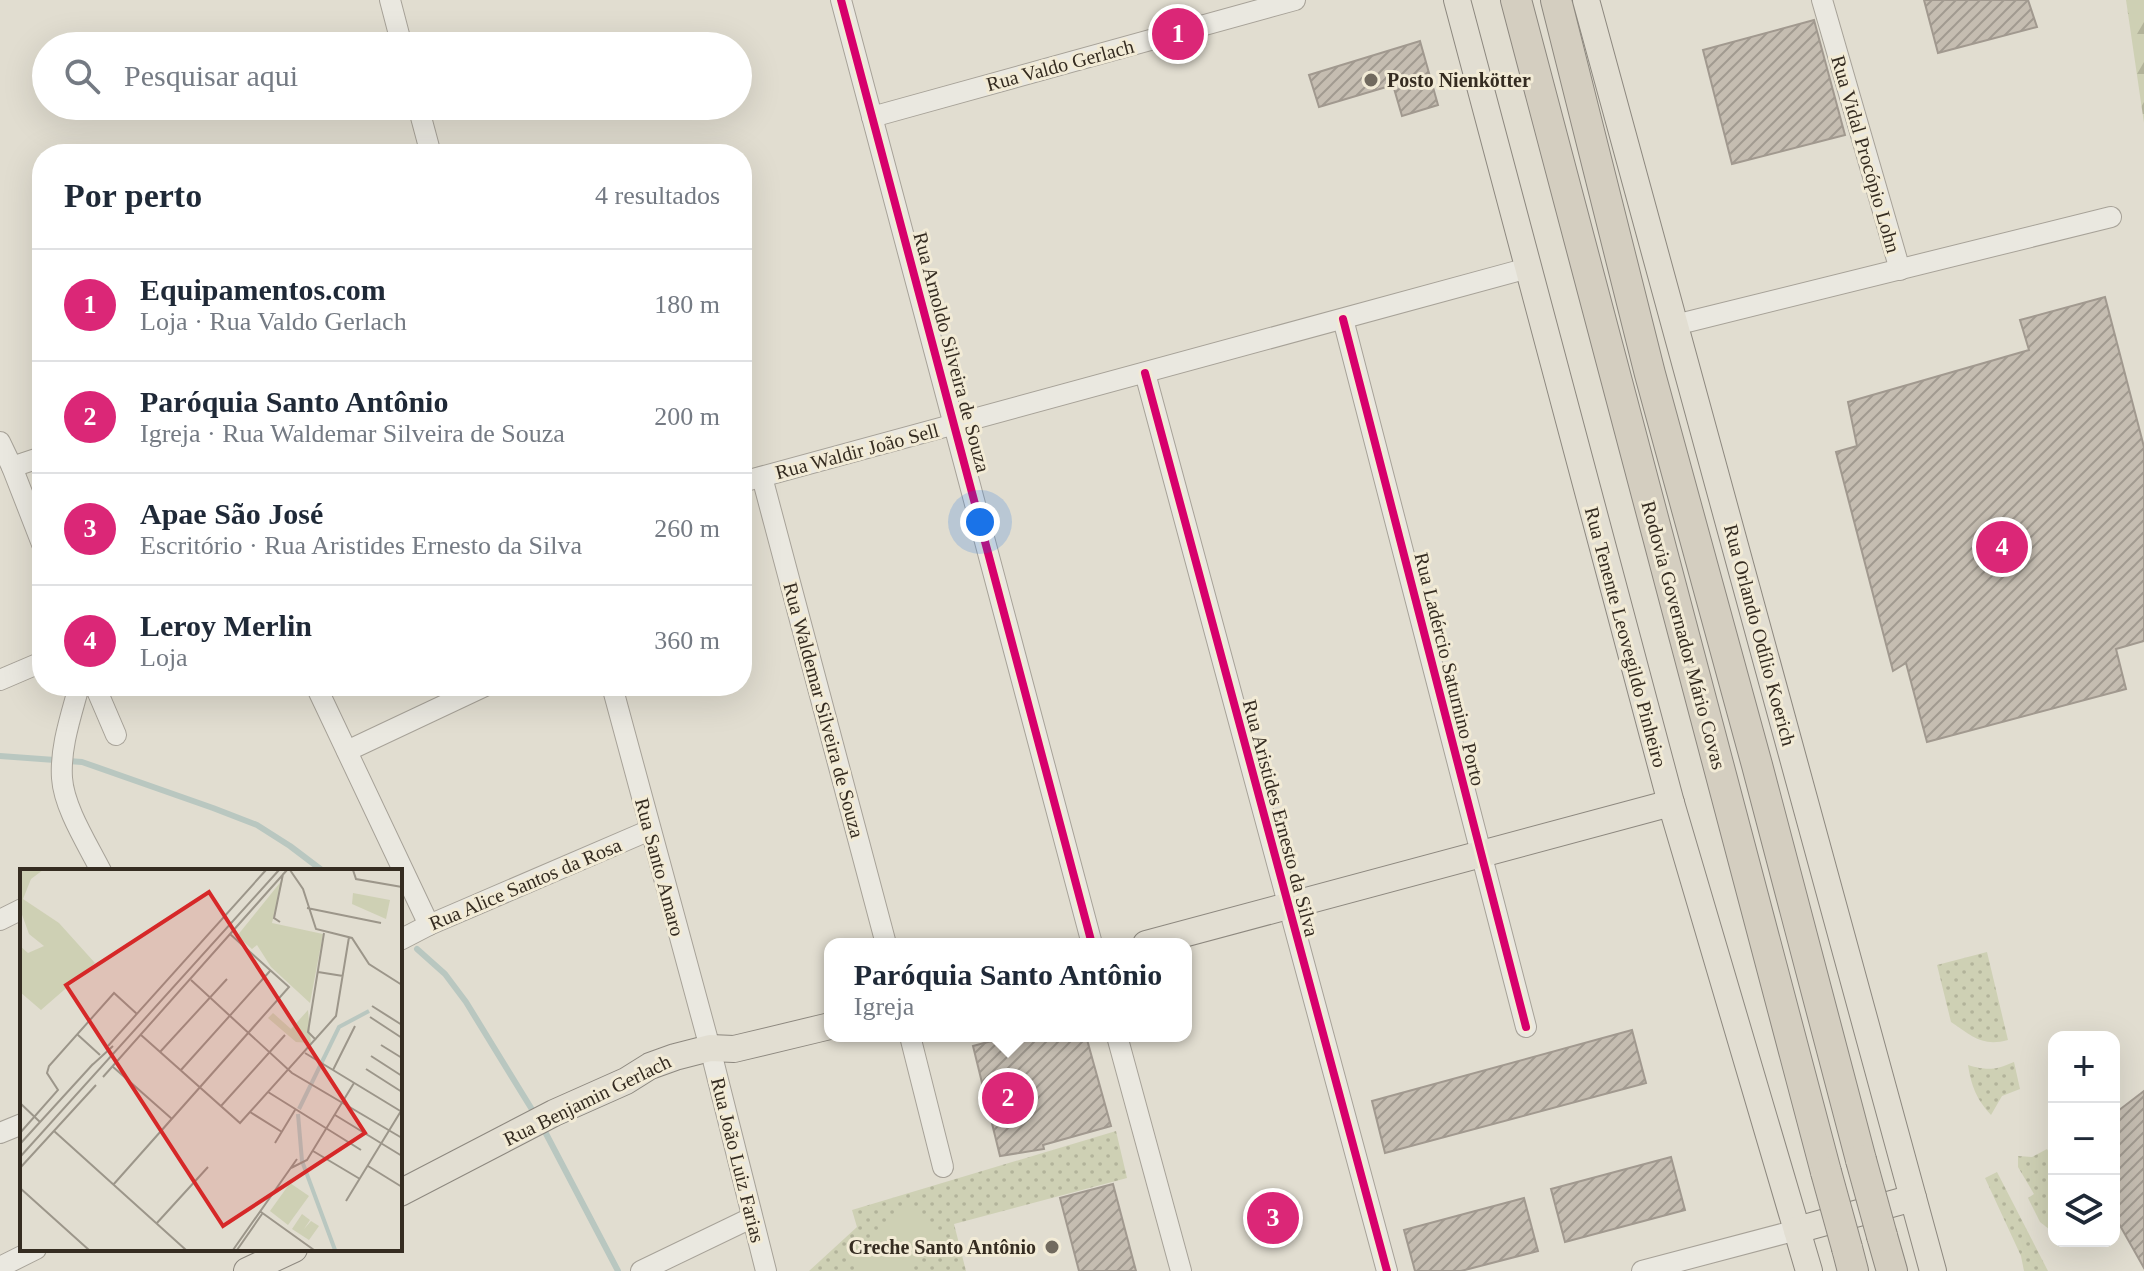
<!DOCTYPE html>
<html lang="pt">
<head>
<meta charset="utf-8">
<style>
  body { margin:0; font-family:Georgia,serif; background:#f6f6f7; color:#1f2937 }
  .controls { position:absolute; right:24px; bottom:24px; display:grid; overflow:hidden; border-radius:16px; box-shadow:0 8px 32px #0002 }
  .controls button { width:72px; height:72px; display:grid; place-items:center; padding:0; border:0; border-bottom:2px solid #e0e1e3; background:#fff; color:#1f2937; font:40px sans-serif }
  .you { position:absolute; left:980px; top:522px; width:28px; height:28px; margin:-20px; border:6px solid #fff; border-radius:50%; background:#1a73e8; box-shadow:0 0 0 12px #1a73e833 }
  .badge { display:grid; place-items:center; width:52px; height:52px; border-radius:50%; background:#db2777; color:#fff; font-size:26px; font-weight:700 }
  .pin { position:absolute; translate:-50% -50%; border:4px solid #fff; box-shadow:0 2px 8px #0006 }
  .popup { position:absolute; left:824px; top:938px; width:368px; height:104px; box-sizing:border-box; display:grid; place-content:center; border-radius:16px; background:#fff; filter:drop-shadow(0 2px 6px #0005); font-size:26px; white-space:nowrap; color:#747a83 }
  .popup b { font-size:30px; color:#1f2937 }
  .popup::after { content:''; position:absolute; left:50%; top:100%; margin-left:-16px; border:16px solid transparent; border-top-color:#fff }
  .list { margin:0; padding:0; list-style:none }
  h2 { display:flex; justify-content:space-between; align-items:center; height:104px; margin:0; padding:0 32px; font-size:34px }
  h2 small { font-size:26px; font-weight:400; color:#747a83 }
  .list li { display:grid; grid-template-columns:52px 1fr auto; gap:24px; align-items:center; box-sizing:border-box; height:112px; padding:0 32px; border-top:2px solid #e0e1e3 }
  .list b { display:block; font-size:30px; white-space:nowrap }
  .list p { margin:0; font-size:26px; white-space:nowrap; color:#747a83 }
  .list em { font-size:26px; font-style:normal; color:#747a83 }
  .icon { flex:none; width:44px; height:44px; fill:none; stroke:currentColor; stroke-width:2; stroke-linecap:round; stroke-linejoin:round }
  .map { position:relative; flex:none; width:2144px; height:1271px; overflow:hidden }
  .search { position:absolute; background:#fff; box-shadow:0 8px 32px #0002; left:32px; top:32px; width:720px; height:88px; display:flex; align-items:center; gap:20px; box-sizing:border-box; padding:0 28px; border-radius:44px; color:#747a83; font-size:30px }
  .panel { position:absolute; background:#fff; box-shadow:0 8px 32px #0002; left:32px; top:144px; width:720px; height:552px; border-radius:32px }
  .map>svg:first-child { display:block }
  .grass { fill:url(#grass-dots) }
  .forest { fill:url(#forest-firs) }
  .garden { fill:#ced0b4 }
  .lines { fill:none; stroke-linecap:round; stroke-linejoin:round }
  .stream { stroke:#b9c7c0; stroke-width:6 }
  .building { fill:url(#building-hatch); stroke:#a1998f; stroke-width:2 }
  .minor-casing { stroke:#a7a298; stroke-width:22 }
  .major-casing { stroke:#8d887f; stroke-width:28 }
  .highway-casing { stroke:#8d887f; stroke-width:32 }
  .minor { stroke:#eae8e0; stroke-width:20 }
  .major { stroke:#e2ded2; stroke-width:26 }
  .highway { stroke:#d4cec0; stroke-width:30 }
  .highway-bridge-casing { stroke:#8d887f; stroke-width:32; stroke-linecap:butt }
  .highway-bridge { stroke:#d4cec0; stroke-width:30 }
  .cycleway-casing { stroke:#f2ebd6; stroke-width:13 }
  .cycleway { stroke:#d6006c; stroke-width:8 }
  .poi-dot { fill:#716a5e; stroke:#f2ebd6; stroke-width:3 }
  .labels { text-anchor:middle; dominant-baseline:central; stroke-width:6; stroke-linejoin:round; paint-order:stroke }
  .street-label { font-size:20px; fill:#352c21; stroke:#f2ebd6 }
  .poi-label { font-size:20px; font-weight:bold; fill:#352c21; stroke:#f2ebd6; text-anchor:start }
  .inset-river { fill:none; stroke:#b9c7c0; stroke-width:4 }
  .inset-road { fill:none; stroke:#9c968a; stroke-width:2 }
  .view { fill:#d62828; fill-opacity:0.15; stroke:#d62828; stroke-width:4 }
  .inset-edge { fill:none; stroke:#352c21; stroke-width:4 }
</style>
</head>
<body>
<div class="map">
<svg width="2144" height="1271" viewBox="0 0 2144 1271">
  <defs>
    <pattern id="grass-dots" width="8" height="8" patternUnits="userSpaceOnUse" patternTransform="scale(2)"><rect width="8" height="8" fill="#ced0b4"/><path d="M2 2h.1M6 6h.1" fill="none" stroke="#b2b39a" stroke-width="1.8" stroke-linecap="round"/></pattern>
    <pattern id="forest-firs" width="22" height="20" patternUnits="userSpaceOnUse" patternTransform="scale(2)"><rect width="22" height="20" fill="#ced0b4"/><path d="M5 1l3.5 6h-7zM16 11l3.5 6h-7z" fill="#b2b39a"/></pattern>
    <pattern id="building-hatch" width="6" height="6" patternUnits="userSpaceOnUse" patternTransform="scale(2)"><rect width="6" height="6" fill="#c5bdb1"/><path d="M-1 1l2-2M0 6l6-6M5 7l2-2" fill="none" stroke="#a19a90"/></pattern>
  </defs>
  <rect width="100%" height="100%" fill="#e1ddd0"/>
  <g class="grass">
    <path d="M 1987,952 L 2008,1040 C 1982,1047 1972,1036 1951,1022 L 1937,965 Z"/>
    <path d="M 2014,1062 L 2020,1089 L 2002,1096 L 1991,1115 C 1977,1100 1971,1086 1968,1065 C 1988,1071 1995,1070 2014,1062 Z"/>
    <path d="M 1116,1131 L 1127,1178 L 954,1224 L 966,1271 L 809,1271 L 857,1227 L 852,1210 Z"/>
    <path d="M 2047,1149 L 2054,1161 L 2054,1233 L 2040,1222 L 2028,1198 L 2034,1194 L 2018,1167 L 2018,1156 L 2032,1157 Z"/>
    <path d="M 1997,1172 L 2048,1271 L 2024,1271 L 2021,1256 L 1985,1178 Z"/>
  </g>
  <path class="forest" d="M 2126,0 L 2144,0 L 2144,123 Z"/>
  <path class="garden" d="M 905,1203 L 940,1236 L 907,1271 L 862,1271 L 851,1261 Z"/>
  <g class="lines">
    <g class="stream">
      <path d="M 0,756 L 82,762 L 213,808 L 257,825 L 290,846 L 323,871"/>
      <path d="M 417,949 L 445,974 L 466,1002 L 536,1116"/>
      <path d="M 542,1126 L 618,1271"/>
    </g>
  </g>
  <g class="building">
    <path d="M 1924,0 L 2028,0 L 2037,27 L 1938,53 Z"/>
    <path d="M 1814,20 L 1845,135 L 1732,164 L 1703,50 Z"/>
    <path d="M 1420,41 L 1438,105 L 1402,116 L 1393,85 L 1319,107 L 1309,75 Z"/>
    <path d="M 2105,297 L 2144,447 L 2144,641 L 2116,649 L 2126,689 L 1927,742 L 1906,663 L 1893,671 L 1836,452 L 1857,446 L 1848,402 L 2029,350 L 2020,320 Z"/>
    <path d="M 1632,1030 L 1646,1083 L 1385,1153 L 1372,1101 Z"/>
    <path d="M 1010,1036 L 1086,1036 L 1111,1126 L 1043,1145 L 1044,1149 L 1000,1156 L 973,1046 Z"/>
    <path d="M 2144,1091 L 2144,1268 L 2114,1215 L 2114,1114 Z"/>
    <path d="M 1671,1157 L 1685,1210 L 1565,1242 L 1551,1189 Z"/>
    <path d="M 1113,1184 L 1136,1271 L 1079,1271 L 1060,1198 Z"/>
    <path d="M 1524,1198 L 1538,1251 L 1461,1271 L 1415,1271 L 1404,1230 Z"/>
  </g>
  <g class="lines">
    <g class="minor-casing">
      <g id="minor">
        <path d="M 390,0 L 402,46"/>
        <path d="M 841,0 L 1092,944"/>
        <path d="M 1822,0 L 1900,270"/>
        <path d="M 418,106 L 429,147"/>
        <path d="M 872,117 L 1295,0"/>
        <path d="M 1343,319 L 1526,1027"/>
        <path d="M 1675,325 L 2111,217"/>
        <path d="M 1145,373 L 1387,1271"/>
        <path d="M 0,442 L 12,467 L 42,544"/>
        <path d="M 12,467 L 42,457"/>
        <path d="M 762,477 L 886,944"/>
        <path d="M 742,482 L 1528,268"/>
        <path d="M 0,680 L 42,662"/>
        <path d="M 79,686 C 71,716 60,747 62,778 C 64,808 88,845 101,871"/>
        <path d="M 95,686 L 116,735"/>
        <path d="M 316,686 L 429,925"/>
        <path d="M 612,686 L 710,1048 L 766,1271"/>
        <path d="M 347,751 L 485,686"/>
        <path d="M 0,920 L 22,909"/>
        <path d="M 400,940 L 429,925 L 650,830"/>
        <path d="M 910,1036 L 943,1167"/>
        <path d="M 1117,1036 L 1181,1271"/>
        <path d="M 0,1133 L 22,1124"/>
        <path d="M 0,1267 L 36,1249"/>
        <path d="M 641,1271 L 751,1218"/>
        <path d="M 1642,1271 L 1797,1230"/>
      </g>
    </g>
    <g class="major-casing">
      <g id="major">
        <path d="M 1457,0 L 1671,803 L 1809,1271"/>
        <path d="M 1586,0 L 1933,1271"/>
        <path d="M 1146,944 L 1671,803"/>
        <path d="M 400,1193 L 554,1113 L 626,1081 L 650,1066 L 675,1057 L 710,1048 L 734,1049 L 830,1026"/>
        <path d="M 1797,1230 L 1913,1198"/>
        <path d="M 247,1271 L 294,1249"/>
      </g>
    </g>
    <g class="highway-casing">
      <g id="highway">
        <path d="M 1516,0 L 1826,1172"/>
        <path d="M 1556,0 L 1650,374 L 1757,765 L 1861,1160"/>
        <path d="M 1882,1236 L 1892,1271"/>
        <path d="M 1847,1248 L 1853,1271"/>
      </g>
    </g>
    <use href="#minor" class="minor"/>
    <use href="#major" class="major"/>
    <use href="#highway" class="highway"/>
    <g class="highway-bridge-casing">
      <g id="highway-bridge">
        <path d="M 1861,1160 L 1882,1236"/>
        <path d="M 1826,1172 L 1847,1248"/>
      </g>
    </g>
    <use href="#highway-bridge" class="highway-bridge"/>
    <g class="cycleway-casing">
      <g id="cycleway">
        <path d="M 841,0 L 1092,944"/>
        <path d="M 1343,319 L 1526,1027"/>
        <path d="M 1145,373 L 1387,1271"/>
      </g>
    </g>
    <use href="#cycleway" class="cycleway"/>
  </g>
  <g class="poi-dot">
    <circle cx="1371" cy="80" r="8"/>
    <circle cx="1052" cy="1247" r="8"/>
  </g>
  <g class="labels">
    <g class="street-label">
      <text transform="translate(1060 65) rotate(-15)">Rua Valdo Gerlach</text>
      <text transform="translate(1866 154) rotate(74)">Rua Vidal Procópio Lohn</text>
      <text transform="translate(952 352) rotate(75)">Rua Arnoldo Silveira de Souza</text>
      <text transform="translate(857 451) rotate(-15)">Rua Waldir João Sell</text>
      <text transform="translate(1684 635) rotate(75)">Rodovia Governador Mário Covas</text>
      <text transform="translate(1760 635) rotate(75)">Rua Orlando Odílio Koerich</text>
      <text transform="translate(1626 637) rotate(75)">Rua Tenente Leovegildo Pinheiro</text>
      <text transform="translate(1450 669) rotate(76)">Rua Ladércio Saturnino Porto</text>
      <text transform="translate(824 710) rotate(75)">Rua Waldemar Silveira de Souza</text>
      <text transform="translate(1281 818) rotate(75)">Rua Aristides Ernesto da Silva</text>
      <text transform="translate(660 867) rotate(75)">Rua Santo Amaro</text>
      <text transform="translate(525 884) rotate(-23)">Rua Alice Santos da Rosa</text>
      <text transform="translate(587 1100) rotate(-26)">Rua Benjamin Gerlach</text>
      <text transform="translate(738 1160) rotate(76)">Rua João Luiz Farias</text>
    </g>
    <g class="poi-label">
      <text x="1387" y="80">Posto Nienkötter</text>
      <text x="1036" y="1247" text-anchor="end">Creche Santo Antônio</text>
    </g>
  </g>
  <g transform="translate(20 869)">
    <rect width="382" height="382" fill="#e1ddd0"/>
    <path d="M 263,10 L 252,54 L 303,65 L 290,134 L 251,98 L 237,76 L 232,80 L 217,67 ZM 288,141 L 291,174 L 276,173 L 248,149 L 253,144 L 271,160 Z" fill="#ced0b4"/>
    <path d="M 0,1 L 23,1 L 11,10 L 3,30 L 39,54 L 75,94 L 21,141 L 0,123 L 0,77 L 8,84 L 24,77 L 9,65 L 0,40 ZM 333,24 L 370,31 L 366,50 L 332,35 Z" fill="#ced0b4"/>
    <path d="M 270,314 L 289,327 L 268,356 L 250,342 ZM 282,345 L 290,351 L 284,360 L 291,352 L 299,357 L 289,371 L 272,360 Z" fill="#ced0b4"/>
    <path class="inset-river" d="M 279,240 L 319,158 L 349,142M 278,245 L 282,292 L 315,381"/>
    <path class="inset-road" d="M 270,1 L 283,20 L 296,60 L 332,69 L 349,95 L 382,116M 333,1 L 336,10 L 382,18M 287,39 L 361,54M 260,53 L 254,49 L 263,5M 298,103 L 323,107M 171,111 L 272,204 L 382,269M 352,137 L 382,156M 350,148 L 382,169M 58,166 L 80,186M 121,166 L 220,254 L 316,147 L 329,68M 296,171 L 288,163 L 304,64M 361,176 L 382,189M 88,177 L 246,1M 140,183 L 207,110M 285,184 L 382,243M 351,187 L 382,207M 92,197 L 152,250M 70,198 L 93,177M 346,200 L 382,223M 161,201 L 250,102M 313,201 L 335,157M 83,208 L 267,1M 248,223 L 341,281M 0,234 L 20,253M 201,237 L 265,166M 230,243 L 262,263M 315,246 L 382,287M 34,262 L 166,381M 0,264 L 38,221 L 27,204 L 29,197 L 94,124 L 117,145M 255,274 L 275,241M 0,275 L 73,195M 293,282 L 340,310M 0,288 L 259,1M 348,297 L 382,318M 0,299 L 76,216M 271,299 L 287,291 L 334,214M 93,316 L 269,118 L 210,65M 0,319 L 69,381M 326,332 L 381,242M 241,343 L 294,381M 136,355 L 188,298M 213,381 L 277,290M 217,381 L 242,345"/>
    <path class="view" d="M 189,23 L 345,264 L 203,357 L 46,116 Z"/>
    <rect width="382" height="382" class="inset-edge"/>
  </g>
</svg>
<div class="controls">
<button>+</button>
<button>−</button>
<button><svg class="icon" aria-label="layers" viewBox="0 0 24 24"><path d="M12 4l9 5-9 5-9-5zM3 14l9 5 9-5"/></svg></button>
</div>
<div class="you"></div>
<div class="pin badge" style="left:1178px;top:34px">1</div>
<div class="pin badge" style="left:1008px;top:1098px">2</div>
<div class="popup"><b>Paróquia Santo Antônio</b>Igreja</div>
<div class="pin badge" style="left:1273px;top:1218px">3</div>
<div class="pin badge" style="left:2002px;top:547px">4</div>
<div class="search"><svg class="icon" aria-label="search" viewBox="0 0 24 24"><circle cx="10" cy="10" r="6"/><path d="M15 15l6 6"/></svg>Pesquisar aqui</div>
<section class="panel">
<h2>Por perto<small>4 resultados</small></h2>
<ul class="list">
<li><span class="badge">1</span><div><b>Equipamentos.com</b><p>Loja · Rua Valdo Gerlach</p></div><em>180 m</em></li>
<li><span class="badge">2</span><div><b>Paróquia Santo Antônio</b><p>Igreja · Rua Waldemar Silveira de Souza</p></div><em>200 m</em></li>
<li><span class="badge">3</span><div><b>Apae São José</b><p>Escritório · Rua Aristides Ernesto da Silva</p></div><em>260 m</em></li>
<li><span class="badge">4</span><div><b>Leroy Merlin</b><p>Loja</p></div><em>360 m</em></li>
</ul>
</section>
</div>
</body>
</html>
